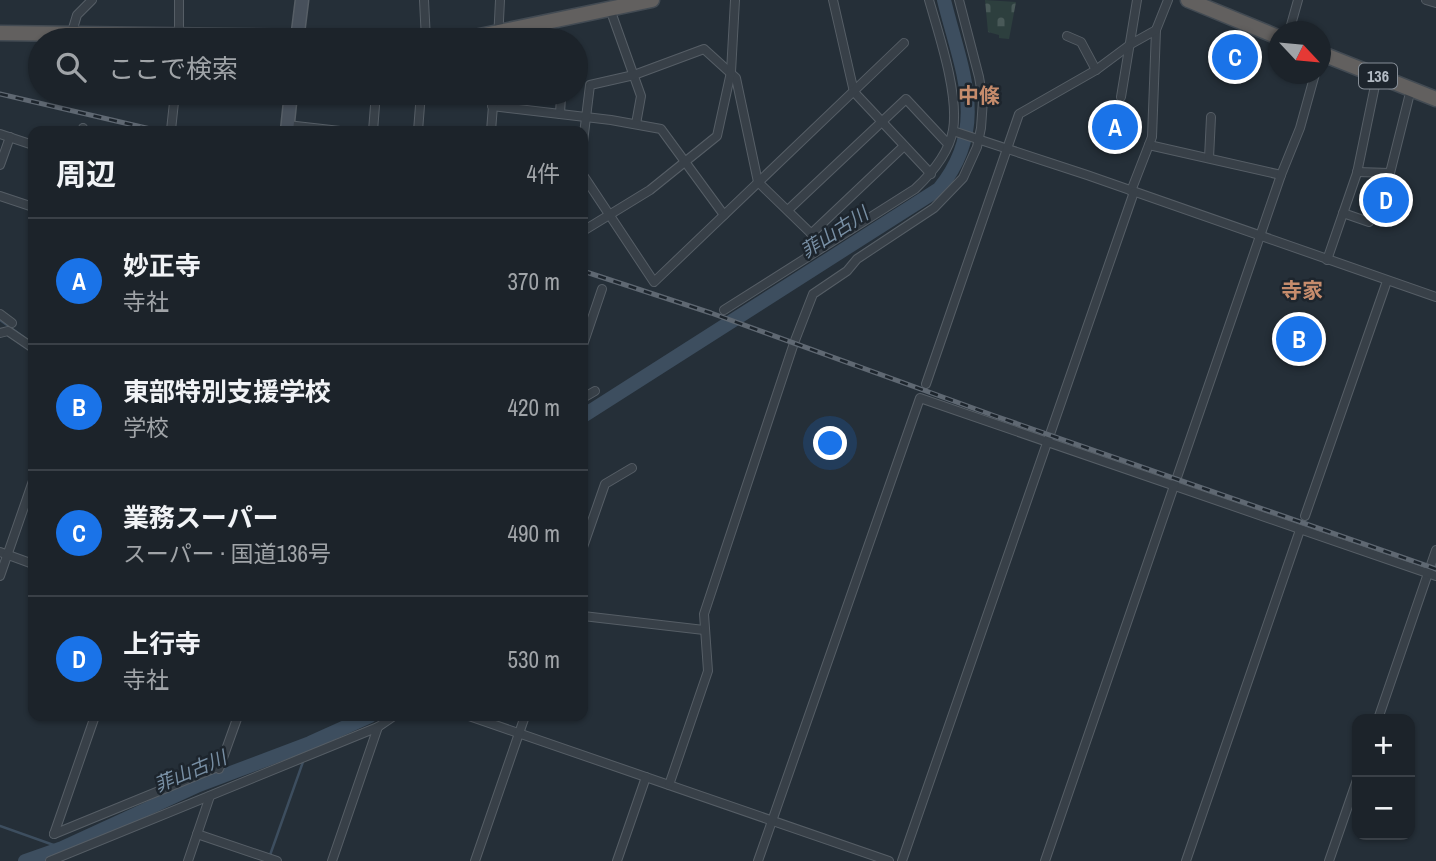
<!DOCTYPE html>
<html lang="ja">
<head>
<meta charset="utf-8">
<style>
  body { margin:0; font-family:"Archivo Narrow","Noto Sans JP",sans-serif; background:#252b32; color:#f1f3f6 }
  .controls { position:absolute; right:21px; bottom:21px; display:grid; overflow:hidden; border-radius:14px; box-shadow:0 2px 5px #0004 }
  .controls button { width:63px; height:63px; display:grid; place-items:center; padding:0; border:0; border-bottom:2px solid #3a4047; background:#1c232a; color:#f1f3f6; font:35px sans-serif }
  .compass { position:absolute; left:1268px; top:21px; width:63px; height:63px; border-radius:50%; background:#1c232a; box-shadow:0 2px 5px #0004; rotate:116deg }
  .you { position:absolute; left:831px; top:444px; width:24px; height:24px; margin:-18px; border:5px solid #fff; border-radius:50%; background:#1a73e8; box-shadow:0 0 0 10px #1a73e833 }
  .badge { display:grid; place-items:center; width:46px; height:46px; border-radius:50%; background:#1a73e8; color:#fff; font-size:23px; font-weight:700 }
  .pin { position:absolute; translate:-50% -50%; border:4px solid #fff; box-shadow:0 2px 7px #0006 }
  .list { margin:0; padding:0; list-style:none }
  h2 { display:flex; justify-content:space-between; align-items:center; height:91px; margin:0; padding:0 28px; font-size:30px }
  h2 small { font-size:23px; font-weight:400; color:#a0a4a8 }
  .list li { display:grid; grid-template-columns:46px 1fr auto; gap:21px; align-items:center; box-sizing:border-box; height:126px; padding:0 28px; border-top:2px solid #3a4047 }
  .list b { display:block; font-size:26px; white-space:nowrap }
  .list p { margin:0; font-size:23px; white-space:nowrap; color:#a0a4a8 }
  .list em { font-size:23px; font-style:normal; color:#a0a4a8 }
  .icon { flex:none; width:38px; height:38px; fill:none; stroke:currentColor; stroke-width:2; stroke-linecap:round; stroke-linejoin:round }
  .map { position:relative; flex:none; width:1436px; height:861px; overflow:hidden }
  .search { position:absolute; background:#1c232a; box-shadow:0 2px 5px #0004; left:28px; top:28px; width:560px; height:77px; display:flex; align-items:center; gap:18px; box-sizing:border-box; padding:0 24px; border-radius:38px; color:#a0a4a8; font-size:26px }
  .panel { position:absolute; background:#1c232a; box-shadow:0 2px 5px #0004; left:28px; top:126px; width:560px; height:595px; border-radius:14px }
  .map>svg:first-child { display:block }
  .cemetery { fill:url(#cemetery-stones) }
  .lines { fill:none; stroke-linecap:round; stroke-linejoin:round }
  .stream { stroke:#3d4e5f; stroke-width:2.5 }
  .river { stroke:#3d4e5f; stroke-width:14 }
  .minor-casing { stroke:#565e66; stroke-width:10 }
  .secondary-casing { stroke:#565e66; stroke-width:15 }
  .trunk-casing { stroke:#434b53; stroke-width:17 }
  .minor { stroke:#384048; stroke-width:8 }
  .secondary { stroke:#47505b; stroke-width:12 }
  .trunk { stroke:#62605f; stroke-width:14 }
  .rail-casing { stroke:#5f6872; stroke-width:5 }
  .rail { stroke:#1d252d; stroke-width:2.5; stroke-dasharray:8; stroke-linecap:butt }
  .labels { text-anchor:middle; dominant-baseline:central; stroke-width:5; stroke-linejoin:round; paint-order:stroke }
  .shield { fill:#1d252d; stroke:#868e97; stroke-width:2 }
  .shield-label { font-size:16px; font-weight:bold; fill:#b3bbc4 }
  .water-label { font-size:19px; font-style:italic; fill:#788fa4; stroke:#1d252d }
  .quarter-label { font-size:21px; font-weight:bold; fill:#c68c6c; stroke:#1d252d }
</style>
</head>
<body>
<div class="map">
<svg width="1436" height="861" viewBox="0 0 1436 861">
  <defs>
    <pattern id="cemetery-stones" width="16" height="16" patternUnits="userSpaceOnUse" patternTransform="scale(1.75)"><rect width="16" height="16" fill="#2d3f3e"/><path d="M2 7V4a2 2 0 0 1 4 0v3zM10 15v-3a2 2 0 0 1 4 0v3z" fill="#495958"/></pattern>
  </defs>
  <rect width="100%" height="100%" fill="#252f38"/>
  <path class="cemetery" d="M 985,0 L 1016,2 L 1009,39 L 999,38 L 999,35 L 988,32 Z"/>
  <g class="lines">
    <g class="stream">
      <path d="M 0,320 L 33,344"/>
      <path d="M 306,752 L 310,743"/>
      <path d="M 0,826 L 62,848"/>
      <path d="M 269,858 L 304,759"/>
    </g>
    <g class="river">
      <path d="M 583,416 L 939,189 C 990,126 961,70 944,0"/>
      <path d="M 25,861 L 62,848 L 199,785 L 310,743 L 370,716"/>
    </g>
    <g class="minor-casing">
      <g id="minor">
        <path d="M 424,0 L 426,40"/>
        <path d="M 833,0 L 854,92 L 931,174"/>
        <path d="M 1426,0 L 1436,3"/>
        <path d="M 610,9 L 641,96 L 636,124"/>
        <path d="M 1289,32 L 1298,0"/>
        <path d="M 71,35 L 77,15 L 92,0"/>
        <path d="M 1067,36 L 1081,42 L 1096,70"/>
        <path d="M 179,37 L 179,0"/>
        <path d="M 498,40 L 500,0"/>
        <path d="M 535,40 L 535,25"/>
        <path d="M 552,93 L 561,96 L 560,114"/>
        <path d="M 1121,97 L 1137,0"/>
        <path d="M 492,106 L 611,120 L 661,129 L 724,215"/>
        <path d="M 287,125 L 340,131"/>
        <path d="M 171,130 L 175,93"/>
        <path d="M 83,131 L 83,128"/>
        <path d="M 373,131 L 376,93"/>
        <path d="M 418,131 L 421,93"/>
        <path d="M 491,131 L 494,93"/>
        <path d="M 953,131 L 1087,175 L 1436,297"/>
        <path d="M 0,134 L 33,145"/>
        <path d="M 583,142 L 590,85 L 634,75 L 704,49 L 736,78 L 758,182 L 824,246"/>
        <path d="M 1149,145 L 1281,175"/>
        <path d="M 1209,158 L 1211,117"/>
        <path d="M 0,165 L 10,137"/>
        <path d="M 1357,172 L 1390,173 L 1411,89"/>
        <path d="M 583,175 L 654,282 L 904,43"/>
        <path d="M 1131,191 L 1152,137 L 1156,30"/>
        <path d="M 0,196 L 33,207"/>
        <path d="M 788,210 L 906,99 L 948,144"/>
        <path d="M 1343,213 L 1369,222"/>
        <path d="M 583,231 L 650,190 L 717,136 L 731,72 L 735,0"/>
        <path d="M 811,234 L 904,146"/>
        <path d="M 1327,260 L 1357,173 L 1377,76"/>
        <path d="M 724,310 L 915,189 C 932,173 949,153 953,130 C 959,94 939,35 929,0"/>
        <path d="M 0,314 L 12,323"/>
        <path d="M 0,333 L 8,331 L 33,348"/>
        <path d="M 583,345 L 602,289"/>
        <path d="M 926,384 L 1019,114 L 1096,70 L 1131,44 L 1156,30 L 1168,0"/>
        <path d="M 583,398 L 595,391"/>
        <path d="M 1305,516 L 1387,281"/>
        <path d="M 583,547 L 605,484 L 632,468"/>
        <path d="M 0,552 L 33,564"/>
        <path d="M 0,576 L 33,481"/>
        <path d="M 583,616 L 704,630"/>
        <path d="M 469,716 L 889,861"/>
        <path d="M 1378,719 L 1436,550"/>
        <path d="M 219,769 L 238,716"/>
        <path d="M 669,785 L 708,671 L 704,614 L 794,343 L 813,294 L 847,271 L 857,259 L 934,208 L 963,178 L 977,147 L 981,128 L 983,100 L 979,77 L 959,0"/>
        <path d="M 54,834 L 220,766"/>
        <path d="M 54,834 L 95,716"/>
        <path d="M 197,834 L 277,861"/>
        <path d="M 50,861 L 378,727"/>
        <path d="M 188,861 L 210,796"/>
        <path d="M 332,861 L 378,727 L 394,716"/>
        <path d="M 475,861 L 525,716"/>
        <path d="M 617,861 L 646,777"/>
        <path d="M 758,861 L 920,398 L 1436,576"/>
        <path d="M 902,861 L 1134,192"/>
        <path d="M 1045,861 L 1281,175 L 1300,128 L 1315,74"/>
        <path d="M 1186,861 L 1300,530"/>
        <path d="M 1329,861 L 1357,780"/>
      </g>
    </g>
    <g class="secondary-casing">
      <g id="secondary">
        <path d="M 297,40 L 302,0"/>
        <path d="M 287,131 L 291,93"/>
      </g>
    </g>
    <g class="trunk-casing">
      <g id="trunk">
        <path d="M 1188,0 L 1278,37"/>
        <path d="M 0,33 L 465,39 L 652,0"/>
        <path d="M 1320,53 L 1436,99"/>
      </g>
    </g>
    <use href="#minor" class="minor"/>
    <use href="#secondary" class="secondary"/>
    <use href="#trunk" class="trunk"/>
    <g class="rail-casing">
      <g id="rail">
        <path d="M 0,94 L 159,131"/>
        <path d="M 583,271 L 711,313 L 995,416 L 1436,569"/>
      </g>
    </g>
    <use href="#rail" class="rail"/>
  </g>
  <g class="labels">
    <rect class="shield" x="1359" y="63.5" width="38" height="25" rx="5"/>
    <g class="shield-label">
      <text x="1378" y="76">136</text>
    </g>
    <g class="water-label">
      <text transform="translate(834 232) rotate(-33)">菲山古川</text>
      <text transform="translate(190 771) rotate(-23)">菲山古川</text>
    </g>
    <g class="quarter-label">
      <text x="979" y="95">中條</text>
      <text x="1302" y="290">寺家</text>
    </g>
  </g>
</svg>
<div class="controls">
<button>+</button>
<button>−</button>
</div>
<svg class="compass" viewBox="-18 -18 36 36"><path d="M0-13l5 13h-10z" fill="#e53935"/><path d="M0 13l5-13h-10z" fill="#a0a4a8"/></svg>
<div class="you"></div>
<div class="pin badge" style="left:1115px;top:127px">A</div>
<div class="pin badge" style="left:1299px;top:339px">B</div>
<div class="pin badge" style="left:1235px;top:57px">C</div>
<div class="pin badge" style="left:1386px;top:200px">D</div>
<div class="search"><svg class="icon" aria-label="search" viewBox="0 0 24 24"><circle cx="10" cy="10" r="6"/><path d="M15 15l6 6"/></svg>ここで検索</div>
<section class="panel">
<h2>周辺<small>4件</small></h2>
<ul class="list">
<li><span class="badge">A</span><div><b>妙正寺</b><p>寺社</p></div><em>370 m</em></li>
<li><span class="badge">B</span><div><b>東部特別支援学校</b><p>学校</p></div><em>420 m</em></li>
<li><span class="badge">C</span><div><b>業務スーパー</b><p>スーパー · 国道136号</p></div><em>490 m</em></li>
<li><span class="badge">D</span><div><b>上行寺</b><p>寺社</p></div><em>530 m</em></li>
</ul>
</section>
</div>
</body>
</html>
